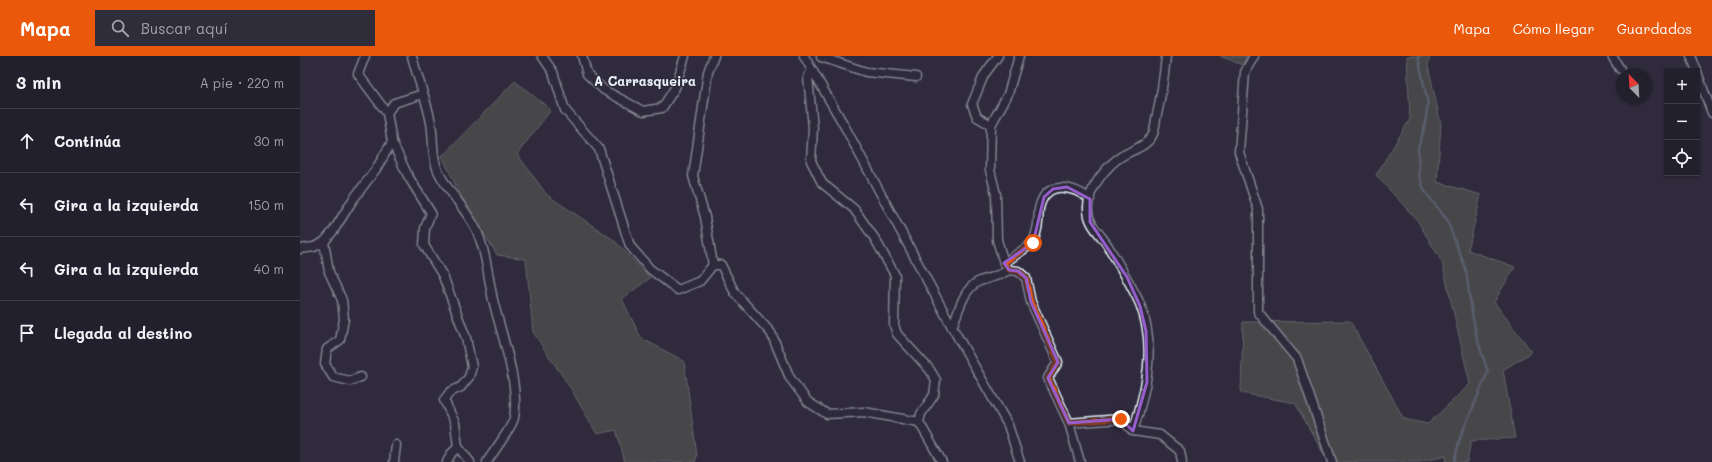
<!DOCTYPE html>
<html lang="es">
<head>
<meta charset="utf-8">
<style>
  body { margin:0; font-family:Mali,sans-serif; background:#2f2d3a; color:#f1f3f6 }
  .controls { position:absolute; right:12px; top:12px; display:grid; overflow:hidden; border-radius:0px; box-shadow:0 1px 3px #0004 }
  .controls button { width:36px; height:36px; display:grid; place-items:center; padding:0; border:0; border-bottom:1px solid #403e4a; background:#23202e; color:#f1f3f6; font:20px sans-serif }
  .compass { position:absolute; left:1316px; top:12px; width:36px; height:36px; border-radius:50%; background:#23202e; box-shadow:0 1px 3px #0004; rotate:336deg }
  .stop { position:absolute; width:12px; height:12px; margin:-9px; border:3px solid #ea580c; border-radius:50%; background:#fff }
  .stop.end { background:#ea580c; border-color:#fff; box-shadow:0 1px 4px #0008 }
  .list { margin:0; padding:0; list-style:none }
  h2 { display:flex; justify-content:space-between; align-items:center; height:52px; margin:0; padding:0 16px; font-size:17px }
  h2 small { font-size:13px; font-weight:400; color:#a3a3aa }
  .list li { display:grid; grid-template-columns:26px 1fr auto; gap:12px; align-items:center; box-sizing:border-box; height:64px; padding:0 16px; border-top:1px solid #403e4a }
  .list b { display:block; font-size:15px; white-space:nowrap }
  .list em { font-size:13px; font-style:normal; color:#a3a3aa }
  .icon { flex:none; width:22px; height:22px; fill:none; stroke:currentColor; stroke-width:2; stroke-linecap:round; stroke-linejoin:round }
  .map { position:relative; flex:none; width:1412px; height:406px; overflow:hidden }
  header { display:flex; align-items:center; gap:24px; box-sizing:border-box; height:56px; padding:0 20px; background:#ea580c; color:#fff }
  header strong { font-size:19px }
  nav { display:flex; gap:22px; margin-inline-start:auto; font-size:14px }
  .search { width:280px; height:36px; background:#2f2d3a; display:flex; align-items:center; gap:10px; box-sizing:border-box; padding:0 14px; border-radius:0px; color:#a3a3aa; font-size:15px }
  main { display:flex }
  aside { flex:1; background:#23202e }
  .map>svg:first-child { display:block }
  .green { fill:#656759; stroke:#a6aca8 }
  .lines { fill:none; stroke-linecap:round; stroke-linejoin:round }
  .stream { stroke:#8a9baa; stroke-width:2.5 }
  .minor-casing { stroke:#e8f1f8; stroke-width:11 }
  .minor { stroke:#2f2a3d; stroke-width:8 }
  .route { stroke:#ea580c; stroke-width:5 }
  .marked { fill:none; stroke:#965dcd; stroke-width:3; stroke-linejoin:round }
  .labels { text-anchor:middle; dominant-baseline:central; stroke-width:3; stroke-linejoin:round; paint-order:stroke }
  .neighbourhood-label { font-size:13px; font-weight:bold; fill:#e8f1f8; stroke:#2f2a3d }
</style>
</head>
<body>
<header>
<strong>Mapa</strong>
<div class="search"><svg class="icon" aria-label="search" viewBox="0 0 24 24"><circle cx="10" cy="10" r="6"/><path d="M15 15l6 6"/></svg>Buscar aquí</div>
<nav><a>Mapa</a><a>Cómo llegar</a><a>Guardados</a></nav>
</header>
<main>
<aside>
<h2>3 min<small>A pie · 220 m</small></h2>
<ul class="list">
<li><svg class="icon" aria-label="ahead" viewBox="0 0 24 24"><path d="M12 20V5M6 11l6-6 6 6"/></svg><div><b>Continúa</b></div><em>30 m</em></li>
<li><svg class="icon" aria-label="left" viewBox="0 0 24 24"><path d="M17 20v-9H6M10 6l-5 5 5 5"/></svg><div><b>Gira a la izquierda</b></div><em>150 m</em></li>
<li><svg class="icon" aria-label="left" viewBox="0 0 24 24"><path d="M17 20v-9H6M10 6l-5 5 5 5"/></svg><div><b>Gira a la izquierda</b></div><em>40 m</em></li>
<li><svg class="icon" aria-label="arrive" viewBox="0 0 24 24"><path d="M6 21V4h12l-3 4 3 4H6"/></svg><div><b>Llegada al destino</b></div></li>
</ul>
</aside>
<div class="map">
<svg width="1412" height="406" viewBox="0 0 1412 406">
  <rect width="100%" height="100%" fill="#2f2a3d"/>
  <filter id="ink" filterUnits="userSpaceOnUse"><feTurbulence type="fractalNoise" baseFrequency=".025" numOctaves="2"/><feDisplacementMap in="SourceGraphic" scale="8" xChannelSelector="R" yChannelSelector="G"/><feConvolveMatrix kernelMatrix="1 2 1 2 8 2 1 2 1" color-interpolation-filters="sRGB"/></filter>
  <g filter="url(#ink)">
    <g class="green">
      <path d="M 920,0 L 947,0 L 942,9 Z"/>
      <path d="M 1107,0 L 1130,0 L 1128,9 L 1141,69 L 1137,126 L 1181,139 L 1168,194 L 1215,211 L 1194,246 L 1232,296 L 1203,314 L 1215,382 L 1171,385 L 1167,406 L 1145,406 L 1146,400 L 1119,406 L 1028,406 L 995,347 L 941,337 L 943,266 L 1050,265 L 1104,363 L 1128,368 L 1170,328 L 1142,206 L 1117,164 L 1076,119 L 1110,63 Z"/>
      <path d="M 215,25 L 251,54 L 217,98 L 247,139 L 314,184 L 350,222 L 322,243 L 341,282 L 384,305 L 397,400 L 395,406 L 325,406 L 316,374 L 297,378 L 271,333 L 233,276 L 226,203 L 197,199 L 159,136 L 142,100 Z"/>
    </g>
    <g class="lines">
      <path class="stream" d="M 1118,0 L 1128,48 L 1124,73 L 1118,92 L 1119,118 L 1124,134 L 1147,164 L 1166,214 L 1171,252 L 1177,283 L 1188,316 L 1160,382 L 1154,406"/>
      <g class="minor-casing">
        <g id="minor">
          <path d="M 65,0 L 58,18 L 87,57"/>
          <path d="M 112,0 C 117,22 127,44 131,67 C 134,83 131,99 138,115 C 148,136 166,153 176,173 C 186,195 188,220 193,244 C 201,277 220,329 214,362 C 212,372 193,396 187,406"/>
          <path d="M 242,0 L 253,16 L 265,54 L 299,93 L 330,190 L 350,213 L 378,234 L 400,225 L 413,209 L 421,209 L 435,237 L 471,277 L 490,322 L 508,346 L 527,358 L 564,356 L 619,366"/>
          <path d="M 282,0 L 287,18 L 304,34 L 343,55 L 362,52 L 375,32 L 385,0"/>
          <path d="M 504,0 L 545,71 L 652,271 L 708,369 L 720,406"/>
          <path d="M 719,0 L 708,38 L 691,69 L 690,114 L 696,138 L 697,184 L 704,207 L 709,214 L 718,215 L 726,222 L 731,246 L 758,306 L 748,322 L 769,367 L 780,406"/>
          <path d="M 954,0 L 945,16 L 939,96 L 958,153 L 958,256 L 997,303 L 1032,406"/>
          <path d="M 1312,0 L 1320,13"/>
          <path d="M 1391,0 L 1397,15"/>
          <path d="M 521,1 L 566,16 L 616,21"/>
          <path d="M 512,14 L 508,21 L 513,72 L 511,105 L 522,127 L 554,153 L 575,183 L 595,219 L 594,269 L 597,278 L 630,314 L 636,324 L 634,339 L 621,358 L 619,366 L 642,406"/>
          <path d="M 1397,16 L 1412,57"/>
          <path d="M 691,69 L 677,61 L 672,48 L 684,19 L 698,0"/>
          <path d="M 92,86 L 108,120 L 131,157 L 125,172 L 124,189 L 143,220 L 166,282 L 172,311 L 169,321 L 161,331 L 150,336 L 144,344 L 155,367 L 158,391 L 170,406"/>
          <path d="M 24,186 L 29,216 L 42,244 L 44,263 L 40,284 L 27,293 L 25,308 L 33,321 L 50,325 L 61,321"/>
          <path d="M 0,193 L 14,191 L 24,186 L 34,174 L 52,145 L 76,113 L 92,86 L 87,57 L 94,47 L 123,38"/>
          <path d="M 704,207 L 733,187 C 735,180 738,173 738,166 C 739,162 738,157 739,153 C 745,124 771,129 790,143"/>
          <path d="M 413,209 L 405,161 L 393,120 L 408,16 L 414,0"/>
          <path d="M 652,271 C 659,255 663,232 680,225 C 691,221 699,220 709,214"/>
          <path d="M 769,367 L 821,363 L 833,375 L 860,379 L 880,395 L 882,406"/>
          <path d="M 833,375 C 846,335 857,290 840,248 C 831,228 819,209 808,190 C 800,177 787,168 788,151 C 788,133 807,109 822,100 C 830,95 847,90 852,80 C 855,75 855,68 856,63 C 861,42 864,21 866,0"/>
          <path d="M 94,406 L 96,389"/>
          <path d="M 147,406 L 151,398 L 158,391"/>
        </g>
      </g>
      <use href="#minor" class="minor"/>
    </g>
  </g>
  <g class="lines" filter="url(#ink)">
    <path class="route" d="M 733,187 L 704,207 L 709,214 L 718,215 L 726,222 L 731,246 L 758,306 L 748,322 L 769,367 L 821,363"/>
  </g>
  <path d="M0 0H1412V406H0ZM 767,131 L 790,143 L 790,166 L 827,221 L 840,250 L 846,275 L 847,326 L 833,375 L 821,363 L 769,367 L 748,322 L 758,306 L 731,246 L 726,222 L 718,215 L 709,214 L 704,207 L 733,187 L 744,141 L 753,133 Z" fill="#2f2a3d" fill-opacity=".55" fill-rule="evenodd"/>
  <path class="marked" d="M 767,131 L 790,143 L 790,166 L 827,221 L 840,250 L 846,275 L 847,326 L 833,375 L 821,363 L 769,367 L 748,322 L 758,306 L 731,246 L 726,222 L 718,215 L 709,214 L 704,207 L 733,187 L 744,141 L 753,133 Z"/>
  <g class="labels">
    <g class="neighbourhood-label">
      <text x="345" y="24">A Carrasqueira</text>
    </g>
  </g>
</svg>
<div class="controls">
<button>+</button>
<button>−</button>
<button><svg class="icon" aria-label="locate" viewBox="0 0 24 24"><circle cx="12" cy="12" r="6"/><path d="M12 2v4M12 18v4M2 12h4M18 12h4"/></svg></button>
</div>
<svg class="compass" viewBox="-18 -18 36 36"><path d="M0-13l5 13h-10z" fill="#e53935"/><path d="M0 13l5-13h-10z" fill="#a3a3aa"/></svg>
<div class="stop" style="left:733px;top:187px"></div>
<div class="stop end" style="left:821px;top:363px"></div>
</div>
</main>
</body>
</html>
